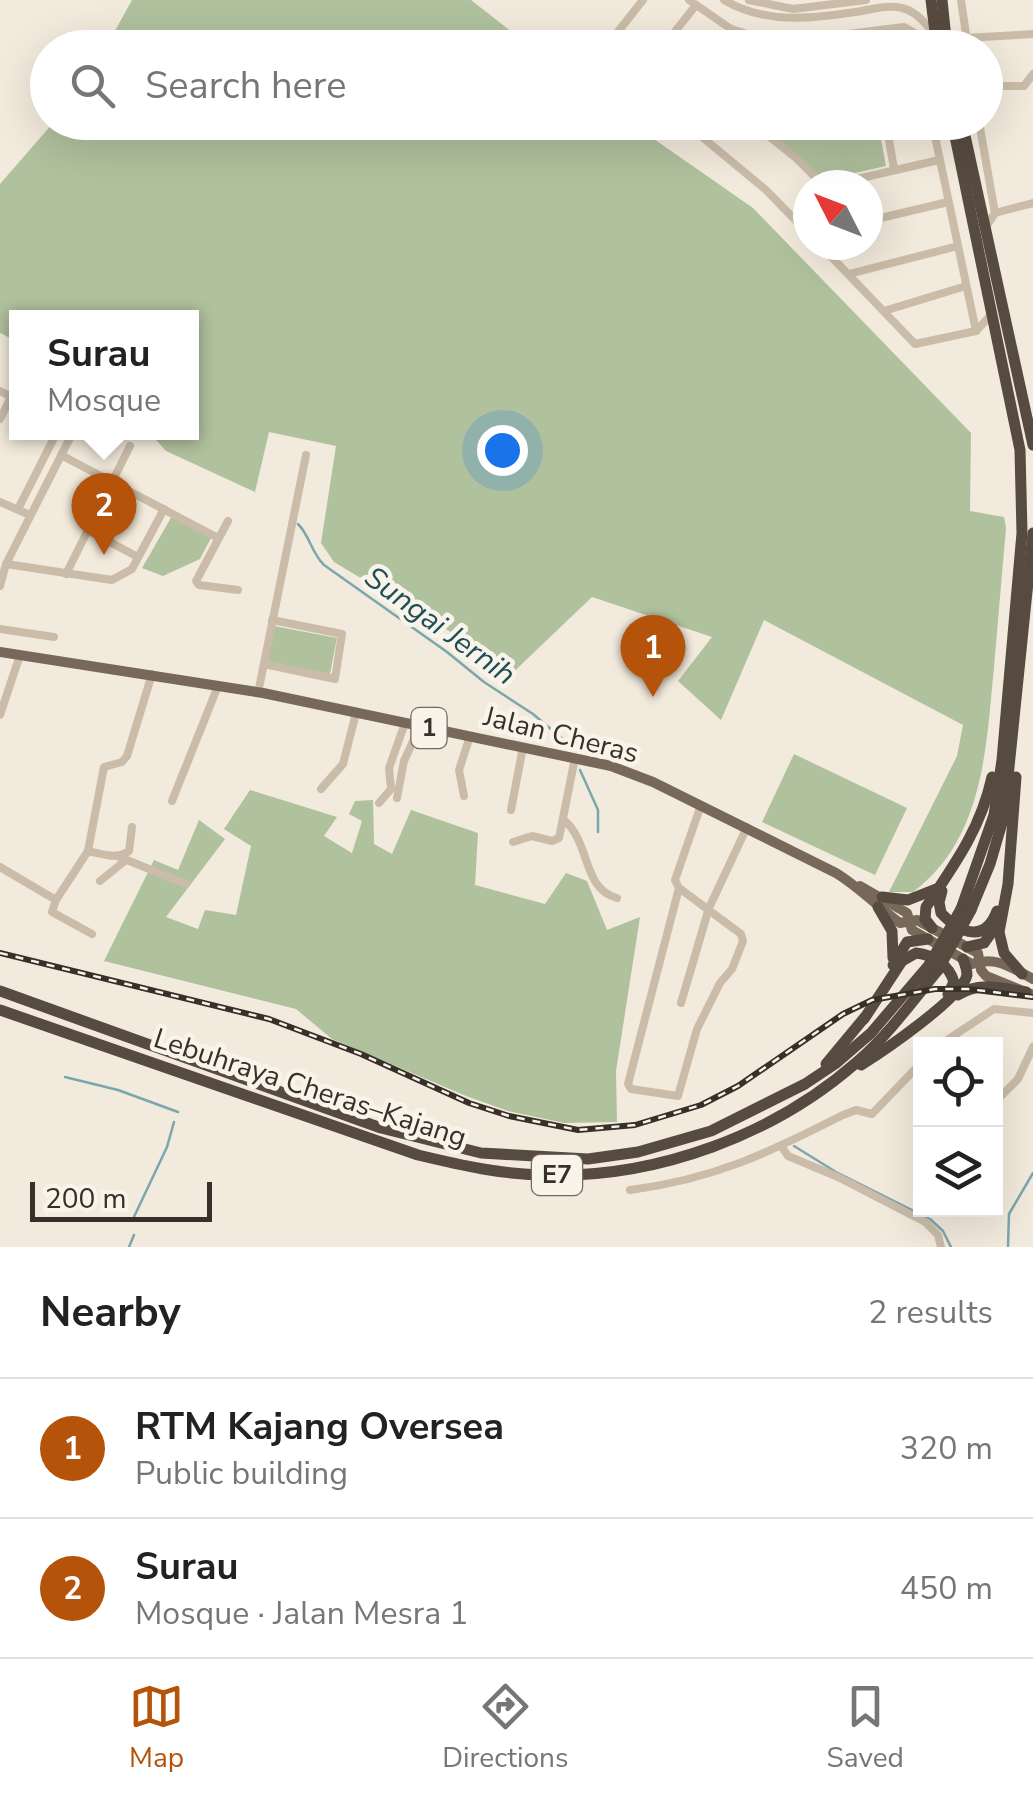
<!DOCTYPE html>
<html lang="en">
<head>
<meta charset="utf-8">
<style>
  body { margin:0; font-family:"Nunito Sans",sans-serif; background:#f2f2f2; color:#222 }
  .controls { position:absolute; right:30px; bottom:30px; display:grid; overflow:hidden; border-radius:0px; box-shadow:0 10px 40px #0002 }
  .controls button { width:90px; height:90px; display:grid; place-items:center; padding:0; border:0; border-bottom:2px solid #e0e0e0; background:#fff; color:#222; font:50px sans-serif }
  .compass { position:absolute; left:793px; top:170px; width:90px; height:90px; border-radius:50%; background:#fff; box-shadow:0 10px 40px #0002; rotate:312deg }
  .scale { position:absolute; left:30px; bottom:25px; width:182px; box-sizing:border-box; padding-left:10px; border:5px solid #372f28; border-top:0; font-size:28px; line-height:35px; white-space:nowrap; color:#372f28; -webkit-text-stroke:8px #f9f4e9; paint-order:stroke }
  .you { position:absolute; left:502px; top:450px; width:35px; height:35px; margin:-25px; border:8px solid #fff; border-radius:50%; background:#1a73e8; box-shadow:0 0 0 15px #1a73e833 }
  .badge { display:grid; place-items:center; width:65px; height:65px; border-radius:50%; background:#b45309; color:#fff; font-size:32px; font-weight:700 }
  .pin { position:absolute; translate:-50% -82px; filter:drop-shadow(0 2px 5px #0008) }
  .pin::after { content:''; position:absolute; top:52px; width:35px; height:30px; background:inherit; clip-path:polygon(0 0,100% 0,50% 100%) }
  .popup { position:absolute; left:9px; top:310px; width:190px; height:130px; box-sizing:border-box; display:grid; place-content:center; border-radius:0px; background:#fff; filter:drop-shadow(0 2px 8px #0005); font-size:32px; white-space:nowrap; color:#767676 }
  .popup b { font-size:38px; color:#222 }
  .popup::after { content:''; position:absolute; left:50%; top:100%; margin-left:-20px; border:20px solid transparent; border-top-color:#fff }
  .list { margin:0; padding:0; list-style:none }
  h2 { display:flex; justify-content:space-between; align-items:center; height:130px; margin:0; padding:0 40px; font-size:42px }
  h2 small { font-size:32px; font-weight:400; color:#767676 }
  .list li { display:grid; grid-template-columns:65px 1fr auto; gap:30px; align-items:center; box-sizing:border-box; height:140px; padding:0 40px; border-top:2px solid #e0e0e0 }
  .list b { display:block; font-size:38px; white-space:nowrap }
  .list p { margin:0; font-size:32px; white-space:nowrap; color:#767676 }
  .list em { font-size:32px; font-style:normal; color:#767676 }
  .icon { flex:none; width:55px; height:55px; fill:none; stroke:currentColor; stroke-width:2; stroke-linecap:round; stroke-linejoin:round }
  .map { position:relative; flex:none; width:1033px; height:1247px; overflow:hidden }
  .search { position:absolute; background:#fff; box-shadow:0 10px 40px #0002; left:30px; right:30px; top:30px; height:110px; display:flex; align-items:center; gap:25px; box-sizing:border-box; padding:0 35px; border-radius:55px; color:#767676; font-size:38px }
  .sheet { height:410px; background:#fff }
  nav { display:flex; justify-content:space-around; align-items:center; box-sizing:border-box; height:140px; border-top:2px solid #e0e0e0; background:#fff; font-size:28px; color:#767676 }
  nav a { display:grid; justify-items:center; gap:5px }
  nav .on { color:#b45309 }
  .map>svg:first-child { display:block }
  .green { fill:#b0c19d }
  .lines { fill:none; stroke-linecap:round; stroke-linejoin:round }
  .stream { stroke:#7ca6ae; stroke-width:2.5 }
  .minor { stroke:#cabca8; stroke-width:8 }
  .major { stroke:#78685a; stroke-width:10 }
  .highway { stroke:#574a40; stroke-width:11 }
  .rail-casing { stroke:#372f28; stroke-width:6 }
  .rail { stroke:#f9f4e9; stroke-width:2.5; stroke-dasharray:8; stroke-linecap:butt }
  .highway-bridge { stroke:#574a40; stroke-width:11 }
  .labels { text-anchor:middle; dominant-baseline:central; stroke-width:9; stroke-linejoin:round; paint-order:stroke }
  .shield { fill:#f9f4e9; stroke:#716a62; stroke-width:2.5 }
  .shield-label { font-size:25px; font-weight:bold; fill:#372f28 }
  .street-label { font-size:28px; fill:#372f28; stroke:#f9f4e9 }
  .water-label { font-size:30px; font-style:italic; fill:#1f4d58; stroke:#f9f4e9 }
</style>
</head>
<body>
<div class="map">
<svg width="1033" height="1247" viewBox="0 0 1033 1247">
  <rect width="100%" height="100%" fill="#f2eadc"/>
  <g class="green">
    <path d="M 132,0 L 471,0 L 531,47 L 106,47 Z"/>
    <path d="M 53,123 L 631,123 L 753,208 L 971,433 L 970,511 L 1004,517 L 1006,528 C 1002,574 998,620 994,667 C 986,748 984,839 913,892 L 889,892 L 957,756 L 963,725 L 764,620 L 721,720 L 678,681 L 712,637 L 592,597 L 503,682 L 461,651 L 459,637 L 334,562 L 321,543 L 336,446 L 269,432 L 255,492 L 166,451 L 150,433 L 192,432 L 192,318 L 17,318 L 16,341 L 0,333 L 0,184 Z"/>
    <path d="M 758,123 L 878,123 L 886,166 L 824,180 Z"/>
    <path d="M 172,516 L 211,538 L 200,559 L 163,576 L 142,568 Z"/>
    <path d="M 274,626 L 337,638 L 330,674 L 267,663 Z"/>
    <path d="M 794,754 L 907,808 L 875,875 L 762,822 Z"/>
    <path d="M 250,790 L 337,817 L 324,836 L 352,853 L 362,821 L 349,814 L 355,801 L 373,800 L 374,844 L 392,854 L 411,810 L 478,833 L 475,885 L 545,904 L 566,873 L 587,881 L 607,930 L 640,917 L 616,1071 L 617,1122 L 564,1123 L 508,1111 L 466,1096 L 332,1039 L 296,1009 L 104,961 L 154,860 L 178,870 L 199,820 L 225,839 L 166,917 L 198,929 L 205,910 L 236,915 L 251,846 L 224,829 Z"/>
  </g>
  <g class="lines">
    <g class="stream">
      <path d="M 298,524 C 310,536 311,552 324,565 L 447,652 L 484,682 L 533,714 L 572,747"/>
      <path d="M 580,770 L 598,810 L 598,832"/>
      <path d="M 65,1077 L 118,1090 L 178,1112"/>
      <path d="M 794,1146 L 836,1172 L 930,1219 L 943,1231 L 951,1247"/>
      <path d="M 133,1219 L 167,1147 L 174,1122"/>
      <path d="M 129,1247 L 134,1235"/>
      <path d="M 1008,1247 L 1009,1214 L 1033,1173"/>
    </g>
    <g class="minor">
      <path d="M 689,0 L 731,29 L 776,43 L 904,27 L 915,33 L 918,48"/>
      <path d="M 724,0 C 765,24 810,19 855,12 C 870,10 887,4 902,8 C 915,11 925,22 932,32"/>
      <path d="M 749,0 L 793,9 L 866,0"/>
      <path d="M 961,0 L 968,48"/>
      <path d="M 872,32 L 875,48"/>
      <path d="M 966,38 L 1033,34"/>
      <path d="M 605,48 L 643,0"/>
      <path d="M 662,48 L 696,5"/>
      <path d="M 717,48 L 731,29"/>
      <path d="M 986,86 L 1024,86 L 1033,74"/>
      <path d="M 684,122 L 766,190 L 808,233"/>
      <path d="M 751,122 L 796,158 L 823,185"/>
      <path d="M 886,122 L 894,169"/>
      <path d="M 932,122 L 976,331"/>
      <path d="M 979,122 L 995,213"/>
      <path d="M 704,138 L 716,122"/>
      <path d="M 831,185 L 939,160"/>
      <path d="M 868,221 L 948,202"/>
      <path d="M 986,227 L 995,213 L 1033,203"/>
      <path d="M 820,245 L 915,344 L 976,331 L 990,316"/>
      <path d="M 849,274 L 958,246"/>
      <path d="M 884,311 L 966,286"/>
      <path d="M 0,391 L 17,400"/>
      <path d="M 0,419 L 11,397"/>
      <path d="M 61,455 L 218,538"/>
      <path d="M 0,502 L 30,515"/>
      <path d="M 18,509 L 57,432"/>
      <path d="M 228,521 L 196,581 L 199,585 L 238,590"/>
      <path d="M 87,530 L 138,557"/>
      <path d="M 6,564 L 112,580 L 132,569 L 164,509"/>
      <path d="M 66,574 L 130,446"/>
      <path d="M 0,586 L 6,564 L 73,432"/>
      <path d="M 0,629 L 54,637"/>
      <path d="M 264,664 L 335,679 L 342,634 L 272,620"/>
      <path d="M 258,693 L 306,455"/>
      <path d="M 0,715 L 20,655"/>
      <path d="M 321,789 L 343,764 L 356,713"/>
      <path d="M 464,796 L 459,770 L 470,736"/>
      <path d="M 397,798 L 404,761 L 420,726"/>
      <path d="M 172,801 L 218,686"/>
      <path d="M 379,803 L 391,789 L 389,768 L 405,723"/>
      <path d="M 511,810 L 523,747"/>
      <path d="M 564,820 C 591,843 582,889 617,898"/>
      <path d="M 513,842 L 532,836 L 552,841 L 559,838 L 575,758"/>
      <path d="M 88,851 C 102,854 117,860 129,851 L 132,827"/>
      <path d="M 117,856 L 186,884"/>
      <path d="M 0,867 L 56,900"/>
      <path d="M 100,881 L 126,860"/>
      <path d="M 679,888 L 628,1084 L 631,1089 L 678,1096 L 697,1029 L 720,983 L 732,969 L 743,941 L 741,934 L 679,888 L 675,880 L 701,805"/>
      <path d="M 92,934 L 52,912 L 56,900 L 88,851 L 104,767 L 122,762 L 127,756 L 152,674"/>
      <path d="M 681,1003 L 709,908 L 747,827"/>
      <path d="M 941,1044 L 994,1009 L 1033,1013"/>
      <path d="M 996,1101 L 1018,1079 L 1033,1047"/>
      <path d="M 781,1146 L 788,1156 L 838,1177 L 925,1222 L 938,1235 L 941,1247"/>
      <path d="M 630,1190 C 715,1179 768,1153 843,1115 L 856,1110 L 872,1114 L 920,1064"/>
    </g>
    <g class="major">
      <path d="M 0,652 L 263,693 L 611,766 L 653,782 L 836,873 C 859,887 878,907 900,923 L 917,920 L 978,953 L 981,970 L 986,976 L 1033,995"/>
      <path d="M 860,886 L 907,913 L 912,930 L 972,964 C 997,956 1010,967 1033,979"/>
    </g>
    <g class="highway">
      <path d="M 931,0 L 937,48"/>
      <path d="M 942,0 L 947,48"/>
      <path d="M 952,122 L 1020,450 L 1022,533 L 1002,760 L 994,815 L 961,909"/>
      <path d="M 962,122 L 1033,445"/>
      <path d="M 1016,777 L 1008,884 L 999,932 L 1004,953 L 1022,974"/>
      <path d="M 942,891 L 939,902 L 941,913 C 961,934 985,943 997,911"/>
      <path d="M 882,897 L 908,900 L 936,889"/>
      <path d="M 878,907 L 892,931 L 893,958"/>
      <path d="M 971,910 L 990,864 L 1004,816 L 1033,533"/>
      <path d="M 932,928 L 925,919 L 926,907 C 955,864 981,828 992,777"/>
      <path d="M 967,947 L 984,943 L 996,926"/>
      <path d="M 893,965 L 907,942 L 928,939"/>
      <path d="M 0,991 L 381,1128 L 481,1153 L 588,1159 L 638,1152 L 711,1131 L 805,1084 L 835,1064 L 871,1033 L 929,965"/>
      <path d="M 958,995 C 979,981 1002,988 1026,992"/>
      <path d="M 0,1010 L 418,1155 C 460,1165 503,1175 547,1175 C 657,1178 774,1135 857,1062 C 888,1035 912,1002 938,970"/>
      <path d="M 864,1019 L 902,961 L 916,953 C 934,955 949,965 954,982 L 948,994"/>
      <path d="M 826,1064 L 865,1017"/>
      <path d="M 861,1065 C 882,1052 963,997 967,975 C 967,969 965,964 963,959"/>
    </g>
    <g class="rail-casing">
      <path id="rail" d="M 0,953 L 269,1019 L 361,1054 L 469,1103 L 509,1116 L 578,1130 L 635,1125 L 701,1105 L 738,1086 L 843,1014 L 872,1000 L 935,989 L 968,989 L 1033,997"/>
    </g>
    <use href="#rail" class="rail"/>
    <g class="highway-bridge">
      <path d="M 929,965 L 961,909"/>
      <path d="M 938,970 L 971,910"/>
    </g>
  </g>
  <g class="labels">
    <g class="shield">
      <rect x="411.5" y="708" width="35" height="40" rx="8"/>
      <rect x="532" y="1155" width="50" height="40" rx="8"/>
    </g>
    <g class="shield-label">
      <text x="429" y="728">1</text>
      <text x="557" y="1175">E7</text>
    </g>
    <g class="street-label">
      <text transform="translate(561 735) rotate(14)">Jalan Cheras</text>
      <text transform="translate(310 1088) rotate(18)">Lebuhraya Cheras–Kajang</text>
    </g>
    <g class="water-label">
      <text transform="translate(440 626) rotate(36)">Sungai Jernih</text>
    </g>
  </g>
</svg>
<div class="controls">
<button><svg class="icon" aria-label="locate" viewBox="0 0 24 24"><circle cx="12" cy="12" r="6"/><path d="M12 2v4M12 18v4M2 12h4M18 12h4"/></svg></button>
<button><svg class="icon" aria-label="layers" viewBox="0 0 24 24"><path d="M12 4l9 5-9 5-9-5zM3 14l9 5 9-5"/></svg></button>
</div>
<svg class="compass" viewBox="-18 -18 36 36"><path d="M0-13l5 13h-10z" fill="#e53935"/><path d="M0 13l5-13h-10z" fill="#767676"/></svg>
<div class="scale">200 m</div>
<div class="you"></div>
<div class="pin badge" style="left:653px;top:697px">1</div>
<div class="pin badge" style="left:104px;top:555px">2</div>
<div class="popup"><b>Surau</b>Mosque</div>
<div class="search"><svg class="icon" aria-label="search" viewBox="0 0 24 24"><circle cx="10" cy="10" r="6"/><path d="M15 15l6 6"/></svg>Search here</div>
</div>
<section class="sheet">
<h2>Nearby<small>2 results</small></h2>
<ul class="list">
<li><span class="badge">1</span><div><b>RTM Kajang Oversea</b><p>Public building</p></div><em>320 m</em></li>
<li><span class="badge">2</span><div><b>Surau</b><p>Mosque · Jalan Mesra 1</p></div><em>450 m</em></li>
</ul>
</section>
<nav>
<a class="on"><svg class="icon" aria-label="map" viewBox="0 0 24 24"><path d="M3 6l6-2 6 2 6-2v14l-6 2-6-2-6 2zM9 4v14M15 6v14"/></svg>Map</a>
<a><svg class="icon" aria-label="directions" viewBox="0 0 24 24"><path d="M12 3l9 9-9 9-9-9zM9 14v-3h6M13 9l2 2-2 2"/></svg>Directions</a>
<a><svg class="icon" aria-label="saved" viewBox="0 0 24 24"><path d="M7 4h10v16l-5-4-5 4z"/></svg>Saved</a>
</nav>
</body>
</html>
